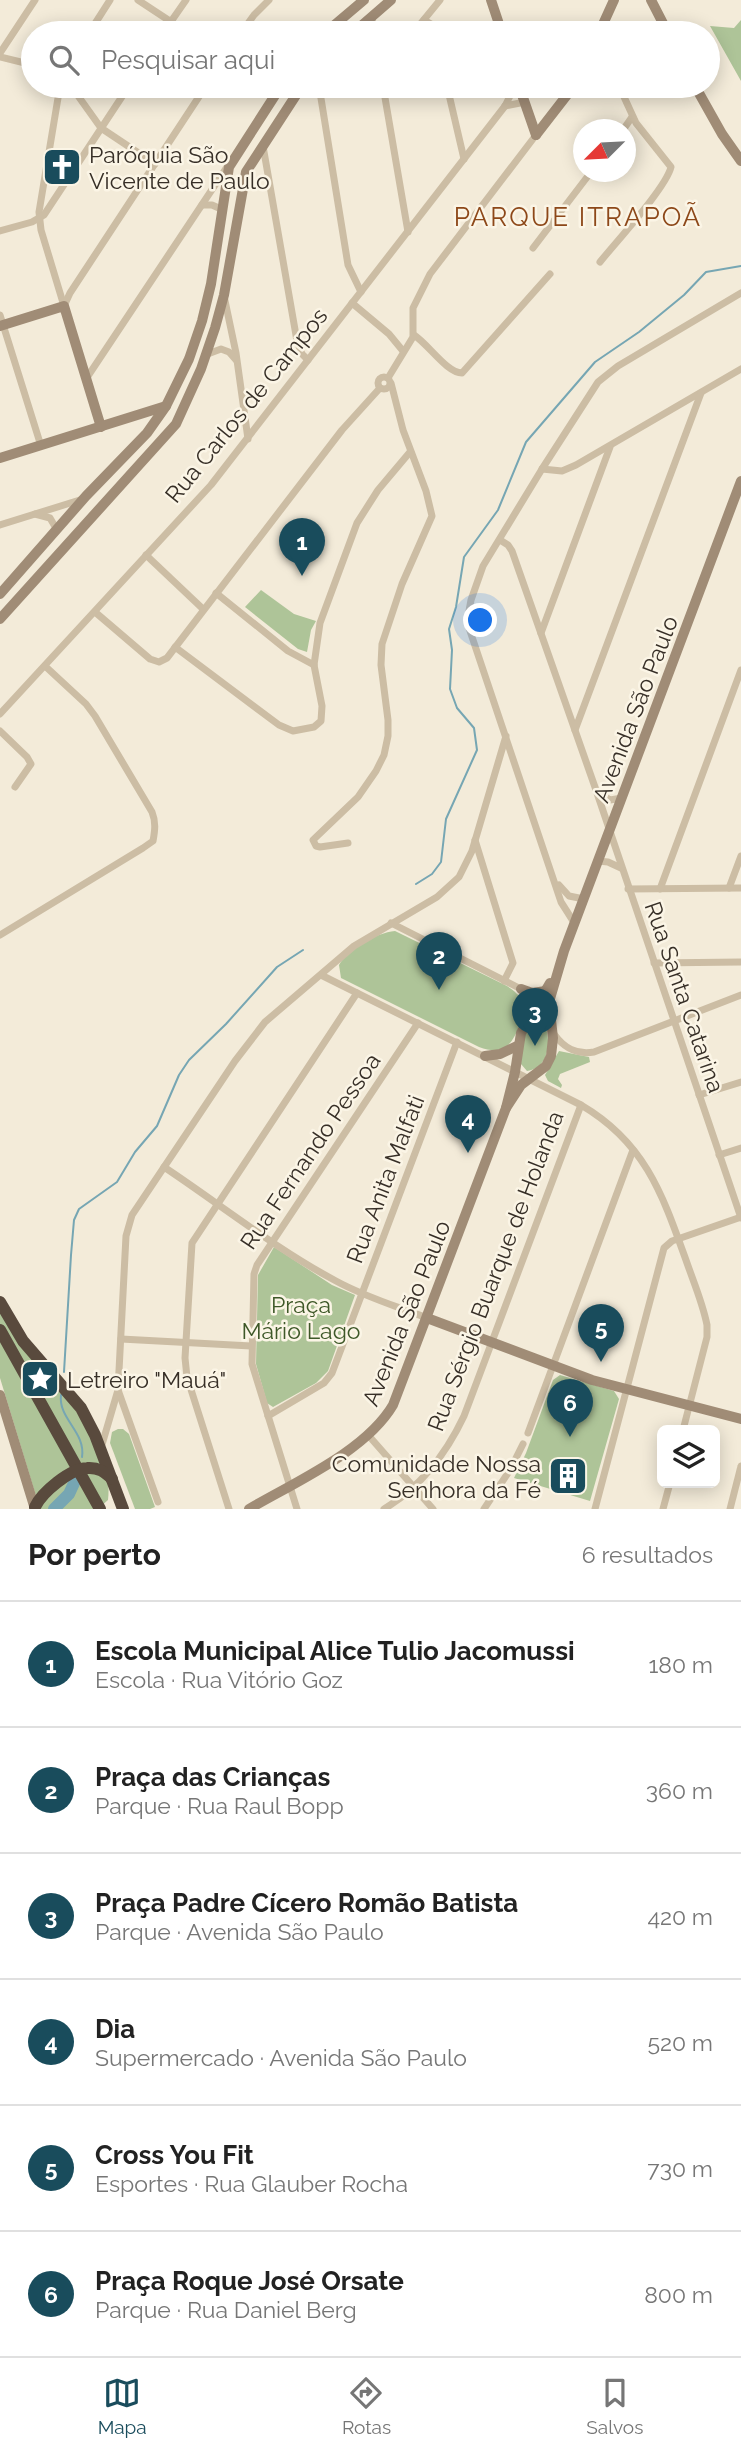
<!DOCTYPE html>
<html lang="pt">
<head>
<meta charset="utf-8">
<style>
  body { margin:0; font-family:Raleway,sans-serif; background:#f2f2f2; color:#222 }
  .controls { position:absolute; right:21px; bottom:21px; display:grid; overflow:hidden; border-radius:10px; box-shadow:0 4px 18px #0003 }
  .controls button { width:63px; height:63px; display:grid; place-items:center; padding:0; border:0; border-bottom:2px solid #e0e0e0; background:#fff; color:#222; font:35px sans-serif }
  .compass { position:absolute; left:573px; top:119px; width:63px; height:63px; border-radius:50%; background:#fff; box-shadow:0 4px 18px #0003; rotate:246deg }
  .you { position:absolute; left:481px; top:621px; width:24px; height:24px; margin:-18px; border:5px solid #fff; border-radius:50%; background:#1a73e8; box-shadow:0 0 0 10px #1a73e833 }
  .badge { display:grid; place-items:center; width:46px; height:46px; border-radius:50%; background:#194c5c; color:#fff; font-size:23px; font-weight:700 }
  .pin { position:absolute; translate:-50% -58px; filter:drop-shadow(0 2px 4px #0008) }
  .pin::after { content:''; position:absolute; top:37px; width:24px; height:21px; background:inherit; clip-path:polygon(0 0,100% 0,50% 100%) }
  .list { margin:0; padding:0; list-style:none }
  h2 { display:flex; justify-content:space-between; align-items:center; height:91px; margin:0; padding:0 28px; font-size:30px }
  h2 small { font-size:23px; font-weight:400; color:#767676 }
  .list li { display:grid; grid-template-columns:46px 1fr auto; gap:21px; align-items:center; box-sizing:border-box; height:126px; padding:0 28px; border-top:2px solid #e0e0e0 }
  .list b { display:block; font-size:26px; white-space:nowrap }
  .list p { margin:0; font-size:23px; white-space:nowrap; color:#767676 }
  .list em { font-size:23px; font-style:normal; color:#767676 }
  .icon { flex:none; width:38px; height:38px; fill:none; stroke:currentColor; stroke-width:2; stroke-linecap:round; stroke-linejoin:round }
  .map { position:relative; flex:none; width:741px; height:1509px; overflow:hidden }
  .search { position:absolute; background:#fff; box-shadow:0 4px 18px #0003; left:21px; right:21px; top:21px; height:77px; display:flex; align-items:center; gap:18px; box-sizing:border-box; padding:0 24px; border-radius:38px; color:#767676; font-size:26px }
  .sheet { height:847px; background:#fff }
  nav { display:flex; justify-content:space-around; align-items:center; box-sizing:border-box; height:98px; border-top:2px solid #e0e0e0; background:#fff; font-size:19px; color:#767676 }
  nav a { display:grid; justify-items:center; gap:4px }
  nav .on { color:#194c5c }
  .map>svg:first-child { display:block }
  .green { fill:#aec498 }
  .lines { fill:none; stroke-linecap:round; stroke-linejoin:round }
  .stream { stroke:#76a6b3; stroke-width:2 }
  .river { stroke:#76a6b3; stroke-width:12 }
  .street { stroke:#ccbda4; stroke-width:7 }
  .secondary { stroke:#a08c76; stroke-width:10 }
  .highway { stroke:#594a3d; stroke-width:12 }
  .labels { text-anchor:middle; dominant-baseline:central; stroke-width:5; stroke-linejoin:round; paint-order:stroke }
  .poi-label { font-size:23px; fill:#372f27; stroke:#fbf5e6; text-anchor:start }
  .street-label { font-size:23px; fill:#372f27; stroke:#fbf5e6 }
  .park-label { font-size:23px; fill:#3e5828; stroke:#fbf5e6 }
  .quarter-label { font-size:26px; letter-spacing:2px; fill:#8d4819; stroke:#fbf5e6 }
</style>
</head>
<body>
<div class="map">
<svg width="741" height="1509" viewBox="0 0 741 1509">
  <rect width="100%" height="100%" fill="#f3ebd9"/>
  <g class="green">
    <path d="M 741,20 L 741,81 L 710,26 L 734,28 Z"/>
    <path d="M 261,590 L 294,614 L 316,621 L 311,630 L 307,652 L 298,649 L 245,607 Z"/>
    <path d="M 395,931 L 507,986 C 513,990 520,995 523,1002 C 526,1009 523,1016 520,1024 C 512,1045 504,1056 479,1047 L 341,978 L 339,965 C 349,948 376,933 395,931 Z"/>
    <path d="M 533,1022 L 538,1022 L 546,1028 C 551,1045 548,1068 527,1071 L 521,1064 C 522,1050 522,1033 533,1022 Z"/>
    <path d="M 559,1051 L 589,1057 L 590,1062 L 560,1074 L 558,1079 L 562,1085 L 561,1088 L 548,1081 L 545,1075 Z"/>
    <path d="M 274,1247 L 332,1285 L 355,1295 L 328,1371 L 316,1383 L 273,1407 L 267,1403 L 256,1364 L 258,1275 Z"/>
    <path d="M 0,1308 C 31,1349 118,1449 108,1500 L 98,1509 L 40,1509 L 0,1378 Z"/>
    <path d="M 560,1375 L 614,1391 L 619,1399 L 590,1501 L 514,1478 L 526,1453 L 553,1380 Z"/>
    <path d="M 123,1429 L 129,1434 L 155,1507 L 150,1509 L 135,1509 L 110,1443 L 112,1432 L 118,1429 Z"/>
  </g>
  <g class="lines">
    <g class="stream">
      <path d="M 416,884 L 432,874 L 441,862 L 446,819 L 477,750 L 474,728 L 457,708 L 450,689 L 452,650 L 449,629 L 456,607 L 464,557 L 498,510 L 526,442 L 595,362 L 639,332 L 684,295 L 706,272 L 741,266"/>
      <path d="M 64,1372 L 71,1255 L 74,1220 L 79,1209 L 117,1182 L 135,1152 L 157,1126 L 179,1075 L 189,1060 L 226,1024 L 277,967 L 303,950"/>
      <path d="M 61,1395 C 58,1419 86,1432 82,1457"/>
    </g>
    <path class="river" d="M 54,1509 L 69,1494 L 75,1481"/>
    <g class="street">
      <path d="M 138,0 L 188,33"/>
      <path d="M 372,18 L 374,33"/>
      <path d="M 424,20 L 431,24 L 437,33"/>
      <path d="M 89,33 L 110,0"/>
      <path d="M 163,33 L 186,0"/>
      <path d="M 241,33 L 254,15 L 269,0"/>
      <path d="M 413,33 L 440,0"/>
      <path d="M 0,53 L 35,0"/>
      <path d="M 0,57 L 33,65"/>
      <path d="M 60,86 L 39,212 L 41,230 L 64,306"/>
      <path d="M 71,86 L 101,128 L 155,164"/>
      <path d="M 319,86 L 348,265 L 361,292"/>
      <path d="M 383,86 L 408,232"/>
      <path d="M 447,86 L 464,159"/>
      <path d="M 505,106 L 525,102"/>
      <path d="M 623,130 L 632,117"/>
      <path d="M 263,146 L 297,341 L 302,354 L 308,360"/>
      <path d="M 202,205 L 212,205 L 221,209"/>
      <path d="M 0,231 L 32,222 L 44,215 L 129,86"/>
      <path d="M 533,248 L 591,172"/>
      <path d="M 600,262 C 615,243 666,188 671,167 L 636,123 L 619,86"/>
      <path d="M 224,296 L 236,353 L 248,439"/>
      <path d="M 352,303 L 389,334 L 403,351"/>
      <path d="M 64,306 L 70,293 L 206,86"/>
      <path d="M 0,315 L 41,446"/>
      <path d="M 414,335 C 428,344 447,373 462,373 L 550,274"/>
      <path d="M 205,355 L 221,349 L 229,352 L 236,360"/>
      <circle cx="384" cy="383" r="6"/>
      <path d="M 388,378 L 413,337 L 413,308 L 430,274 L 536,135"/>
      <path d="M 86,379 L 229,164"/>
      <path d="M 542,469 L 562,471 L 576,465 L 741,369"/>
      <path d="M 35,514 L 50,518 L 57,530"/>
      <path d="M 0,525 L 83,499"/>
      <path d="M 500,540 L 508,545 L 512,551 L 596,790 L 741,1218"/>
      <path d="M 146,555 L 203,609"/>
      <path d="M 216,593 L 288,651 L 314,665"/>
      <path d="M 95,612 L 150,659 L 159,662 L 167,658 L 342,430 L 380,388"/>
      <path d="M 541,633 L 610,447"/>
      <path d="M 175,647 L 279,725 L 293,731 L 314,727 L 321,721 L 322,706 L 314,665 L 320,623 L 357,523 L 378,490 L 410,452"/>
      <path d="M 0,714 L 211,485 L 505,106 L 515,86"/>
      <path d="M 575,730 L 701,393"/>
      <path d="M 0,731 L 27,757 L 31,764 L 15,787"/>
      <path d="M 599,793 L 610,800 L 622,798"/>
      <path d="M 475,840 L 513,963 L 504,981"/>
      <path d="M 348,843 L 320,847 L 316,846 L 313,840 L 358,797 L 376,771 L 384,755 L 388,736 L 388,720 L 381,665 L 382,644 L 402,584 L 432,516 L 426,491 L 403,430 L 391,383"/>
      <path d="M 598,861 L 608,862 L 621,868"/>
      <path d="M 559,885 L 569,896 L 584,899"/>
      <path d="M 729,888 L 741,856"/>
      <path d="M 628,889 L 741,888"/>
      <path d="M 660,889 L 741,670"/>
      <path d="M 391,923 L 521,989 L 535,1010"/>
      <path d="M 575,924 L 561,902 L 467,622 L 471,600 L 483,566 L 542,469 L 598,382 L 618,366 L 741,293"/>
      <path d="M 0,935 L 143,848 L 153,841 C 155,830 156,822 152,812 L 95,716 L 86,704 L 45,666"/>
      <path d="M 654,963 L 741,962"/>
      <path d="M 321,975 L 581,1105 C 646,1143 663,1196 687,1263 C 694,1283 703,1304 707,1325 L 707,1337 L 683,1430"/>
      <path d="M 554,1034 C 564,1048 576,1055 594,1052 L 741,995"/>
      <path d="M 699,1095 L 741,1082"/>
      <path d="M 719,1155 L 741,1148"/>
      <path d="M 164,1167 C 221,1205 276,1249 336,1281 C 365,1297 396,1306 427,1318"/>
      <path d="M 121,1339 L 251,1346"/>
      <path d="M 118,1390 L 158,1502"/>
      <path d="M 268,1416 L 324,1383 L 332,1373 L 457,1042"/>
      <path d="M 528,1433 L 633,1150"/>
      <path d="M 369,1436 L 433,1509"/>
      <path d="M 101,1448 L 118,1390 L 126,1236 L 132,1215 L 235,1061 L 265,1022 L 354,946 L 437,897 L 459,877 L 472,851 L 506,736"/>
      <path d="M 229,1509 L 187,1377 L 185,1358 L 192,1243 L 357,993"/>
      <path d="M 297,1509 L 252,1364 L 254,1274 L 257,1265 L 418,1023"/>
      <path d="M 384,1509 C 421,1487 446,1454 464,1416 L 581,1105"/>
      <path d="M 484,1509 L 510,1470 L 523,1444"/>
      <path d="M 595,1509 L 664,1248 L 672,1241 L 741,1217"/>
      <path d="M 663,1509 L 670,1483"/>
      <path d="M 730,1509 L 741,1466"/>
    </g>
    <g class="secondary">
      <path d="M 491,0 L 502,33"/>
      <path d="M 651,0 L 668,33"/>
      <path d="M 325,33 L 364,0"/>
      <path d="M 353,33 L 391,0"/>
      <path d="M 599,33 L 614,0"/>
      <path d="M 519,86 L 536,135"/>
      <path d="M 695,86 L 722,134 L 741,161"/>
      <path d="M 536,135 L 574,86"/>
      <path d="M 0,326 L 64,306 L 101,427"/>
      <path d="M 0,458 L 166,406"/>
      <path d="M 0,594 L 86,496 L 147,433 L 166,406 L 189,359 L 202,321 L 211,284 L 229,167 L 281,86"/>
      <path d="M 0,619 L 176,424 L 201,369 L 215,328 L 224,295 L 246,172 L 302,86"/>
      <path d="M 521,989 L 532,993 L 546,991"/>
      <path d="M 485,1056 L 500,1054 L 517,1046"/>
      <path d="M 506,1108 L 521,1085 L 546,1066 L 551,1056 L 553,1038 L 549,1002 L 564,951 L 741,481"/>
      <path d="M 427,1318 L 592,1380 L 741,1419"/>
      <path d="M 0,1395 L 35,1509"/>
      <path d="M 249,1509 C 295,1482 366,1451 393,1405 L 506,1108 L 515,1072 L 521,1033 L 550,983"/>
    </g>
    <g class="highway">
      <path d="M 0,1302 L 23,1341 L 81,1408 L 95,1435 L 123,1509"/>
      <path d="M 0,1330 L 100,1509"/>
      <path d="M 35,1507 C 42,1492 70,1469 87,1468 C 98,1467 105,1472 112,1479"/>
    </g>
  </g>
  <defs>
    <g id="church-square" transform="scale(2.0125)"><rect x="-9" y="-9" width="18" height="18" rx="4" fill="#194c5c" stroke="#fbf5e6"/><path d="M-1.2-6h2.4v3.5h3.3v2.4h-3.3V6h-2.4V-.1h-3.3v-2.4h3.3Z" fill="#fff"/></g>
    <g id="sight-square" transform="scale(2.0125)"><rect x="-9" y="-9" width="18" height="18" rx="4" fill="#194c5c" stroke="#fbf5e6"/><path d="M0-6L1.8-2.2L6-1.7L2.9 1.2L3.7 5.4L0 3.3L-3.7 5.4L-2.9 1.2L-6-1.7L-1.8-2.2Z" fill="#fff"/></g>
    <g id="building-square" transform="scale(2.0125)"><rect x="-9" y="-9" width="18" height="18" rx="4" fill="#194c5c" stroke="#fbf5e6"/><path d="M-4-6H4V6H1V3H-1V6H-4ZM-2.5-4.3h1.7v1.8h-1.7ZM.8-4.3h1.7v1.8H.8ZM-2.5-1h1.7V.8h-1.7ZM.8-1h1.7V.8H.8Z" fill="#fff"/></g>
  </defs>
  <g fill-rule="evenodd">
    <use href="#church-square" x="62" y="167"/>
    <use href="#sight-square" x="40" y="1379"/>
    <use href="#building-square" x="568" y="1476"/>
  </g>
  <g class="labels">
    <g class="poi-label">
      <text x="89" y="154">Paróquia São<tspan x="89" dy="26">Vicente de Paulo</tspan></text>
      <text x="67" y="1379">Letreiro "Mauá"</text>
      <text x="541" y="1463" text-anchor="end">Comunidade Nossa<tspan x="541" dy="26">Senhora da Fé</tspan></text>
    </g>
    <g class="street-label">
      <text transform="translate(246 405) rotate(-51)">Rua Carlos de Campos</text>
      <text transform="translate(635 709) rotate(-69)">Avenida São Paulo</text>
      <text transform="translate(685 997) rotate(71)">Rua Santa Catarina</text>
      <text transform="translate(310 1151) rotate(-56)">Rua Fernando Pessoa</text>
      <text transform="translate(385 1179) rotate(-69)">Rua Anita Malfati</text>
      <text transform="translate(495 1271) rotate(-69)">Rua Sérgio Buarque de Holanda</text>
      <text transform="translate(406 1313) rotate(-68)">Avenida São Paulo</text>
    </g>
    <g class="park-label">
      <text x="301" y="1304">Praça<tspan x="301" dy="26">Mário Lago</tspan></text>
    </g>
    <g class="quarter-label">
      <text x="578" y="217">PARQUE ITRAPOÃ</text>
    </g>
  </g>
</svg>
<div class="controls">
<button><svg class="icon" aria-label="layers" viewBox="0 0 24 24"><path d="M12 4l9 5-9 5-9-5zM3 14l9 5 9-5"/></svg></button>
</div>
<svg class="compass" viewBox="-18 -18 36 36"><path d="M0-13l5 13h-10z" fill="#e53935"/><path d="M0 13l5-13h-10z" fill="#767676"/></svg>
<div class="you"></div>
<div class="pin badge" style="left:302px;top:576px">1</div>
<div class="pin badge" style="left:439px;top:990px">2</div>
<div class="pin badge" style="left:535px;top:1046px">3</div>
<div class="pin badge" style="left:468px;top:1153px">4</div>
<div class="pin badge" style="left:601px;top:1362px">5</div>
<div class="pin badge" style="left:570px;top:1437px">6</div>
<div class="search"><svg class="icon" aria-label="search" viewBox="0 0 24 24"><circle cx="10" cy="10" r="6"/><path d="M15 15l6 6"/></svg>Pesquisar aqui</div>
</div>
<section class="sheet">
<h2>Por perto<small>6 resultados</small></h2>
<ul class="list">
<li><span class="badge">1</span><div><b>Escola Municipal Alice Tulio Jacomussi</b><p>Escola · Rua Vitório Goz</p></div><em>180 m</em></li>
<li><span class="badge">2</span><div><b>Praça das Crianças</b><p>Parque · Rua Raul Bopp</p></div><em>360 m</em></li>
<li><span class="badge">3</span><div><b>Praça Padre Cícero Romão Batista</b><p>Parque · Avenida São Paulo</p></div><em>420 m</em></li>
<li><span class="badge">4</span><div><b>Dia</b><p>Supermercado · Avenida São Paulo</p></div><em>520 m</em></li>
<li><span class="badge">5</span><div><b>Cross You Fit</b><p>Esportes · Rua Glauber Rocha</p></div><em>730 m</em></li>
<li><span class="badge">6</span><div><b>Praça Roque José Orsate</b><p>Parque · Rua Daniel Berg</p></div><em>800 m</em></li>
</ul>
</section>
<nav>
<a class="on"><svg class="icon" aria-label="map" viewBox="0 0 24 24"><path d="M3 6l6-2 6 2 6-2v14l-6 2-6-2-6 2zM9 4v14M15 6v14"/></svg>Mapa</a>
<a><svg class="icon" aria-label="directions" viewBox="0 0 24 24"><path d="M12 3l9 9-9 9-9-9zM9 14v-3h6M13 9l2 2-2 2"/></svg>Rotas</a>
<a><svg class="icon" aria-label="saved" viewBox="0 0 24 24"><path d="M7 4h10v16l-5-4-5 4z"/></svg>Salvos</a>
</nav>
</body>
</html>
